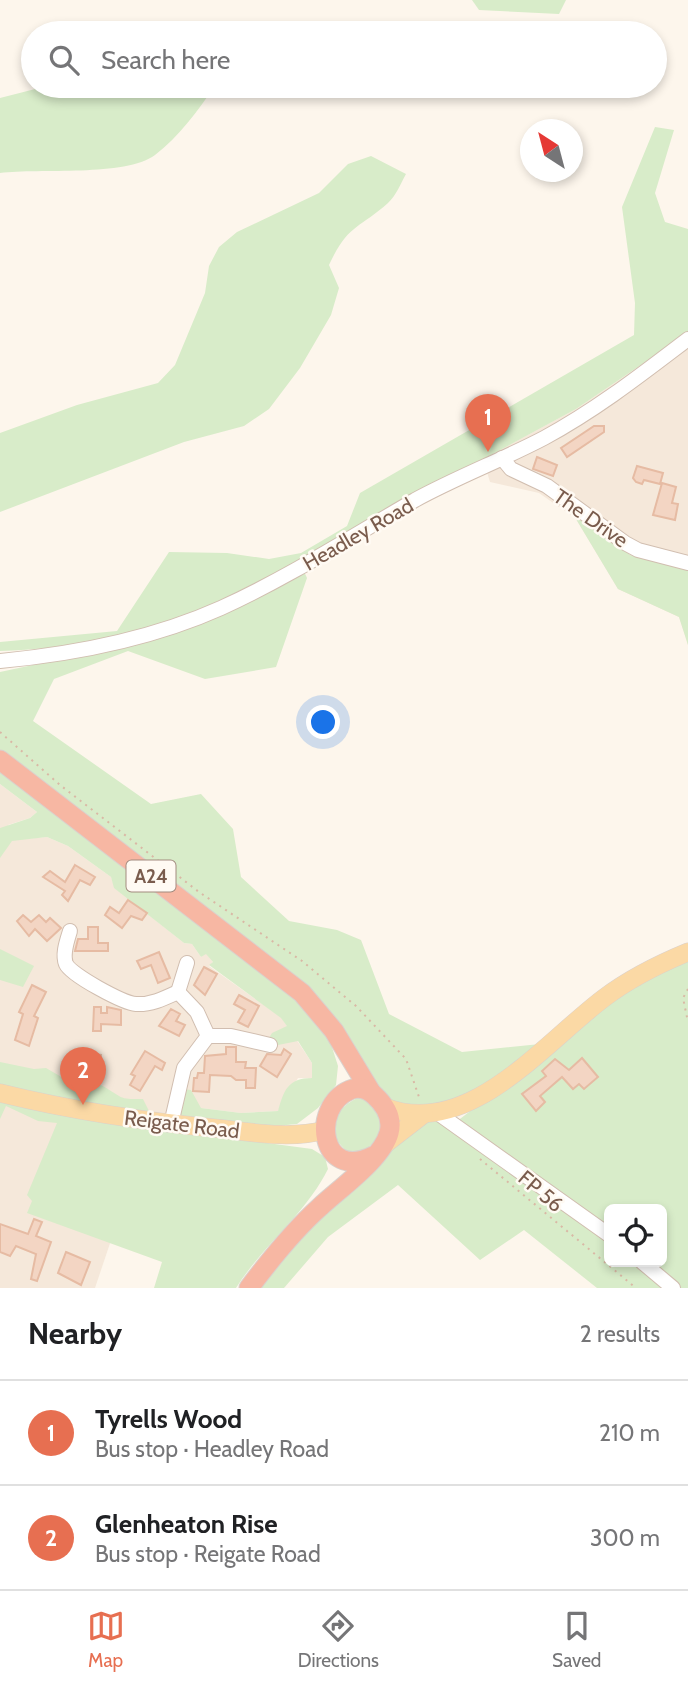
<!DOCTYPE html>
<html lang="en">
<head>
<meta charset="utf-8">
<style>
  body { margin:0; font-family:Cabin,sans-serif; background:#f6f6f6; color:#202124 }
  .controls { position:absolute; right:21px; bottom:21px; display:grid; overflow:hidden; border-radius:10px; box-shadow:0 4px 10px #0003 }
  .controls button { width:63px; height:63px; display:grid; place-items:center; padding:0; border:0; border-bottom:2px solid #e0e0e0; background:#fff; color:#202124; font:35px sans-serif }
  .compass { position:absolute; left:520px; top:119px; width:63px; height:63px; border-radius:50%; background:#fff; box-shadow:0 4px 10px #0003; rotate:324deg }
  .you { position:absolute; left:324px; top:723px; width:24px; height:24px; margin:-18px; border:5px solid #fff; border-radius:50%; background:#1a73e8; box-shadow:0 0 0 10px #1a73e833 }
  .badge { display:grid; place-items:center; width:46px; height:46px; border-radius:50%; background:#e76f51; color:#fff; font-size:23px; font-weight:700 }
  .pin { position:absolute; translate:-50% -58px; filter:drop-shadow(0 2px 4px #0008) }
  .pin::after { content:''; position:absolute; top:37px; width:24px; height:21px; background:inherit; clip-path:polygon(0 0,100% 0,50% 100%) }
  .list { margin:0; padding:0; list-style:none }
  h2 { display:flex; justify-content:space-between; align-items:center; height:91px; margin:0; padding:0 28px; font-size:30px }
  h2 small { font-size:23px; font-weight:400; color:#757577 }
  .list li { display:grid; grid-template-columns:46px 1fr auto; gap:21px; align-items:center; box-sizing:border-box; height:105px; padding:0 28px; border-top:2px solid #e0e0e0 }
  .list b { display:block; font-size:26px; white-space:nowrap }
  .list p { margin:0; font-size:23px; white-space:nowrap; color:#757577 }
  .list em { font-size:23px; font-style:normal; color:#757577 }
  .icon { flex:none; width:38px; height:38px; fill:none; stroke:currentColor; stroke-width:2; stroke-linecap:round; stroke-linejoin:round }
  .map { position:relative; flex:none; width:688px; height:1288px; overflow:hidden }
  .search { position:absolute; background:#fff; box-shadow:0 4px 10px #0003; left:21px; right:21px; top:21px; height:77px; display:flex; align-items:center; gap:18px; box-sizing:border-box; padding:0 24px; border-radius:38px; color:#757577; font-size:26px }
  .sheet { height:301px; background:#fff }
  nav { display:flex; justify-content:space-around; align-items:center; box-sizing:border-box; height:98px; border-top:2px solid #e0e0e0; background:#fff; font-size:19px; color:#757577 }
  nav a { display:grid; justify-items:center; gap:4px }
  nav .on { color:#e76f51 }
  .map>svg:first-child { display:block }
  .residential { fill:#f5e8da }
  .green { fill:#d8ecc9 }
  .building { fill:#f3d5c3; stroke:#e6bba3; stroke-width:2 }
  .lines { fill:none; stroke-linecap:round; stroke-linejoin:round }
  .minor-casing { stroke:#d1beb0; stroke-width:16 }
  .major-casing { stroke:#dad1cd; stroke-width:19 }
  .highway-casing { stroke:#dad1cd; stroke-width:21 }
  .path { stroke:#d9b8a5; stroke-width:2; stroke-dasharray:2 5; stroke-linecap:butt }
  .minor { stroke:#fff; stroke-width:14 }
  .major { stroke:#fbd9a5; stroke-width:18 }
  .highway { stroke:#f7b7a3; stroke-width:19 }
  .labels { text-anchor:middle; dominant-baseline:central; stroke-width:5; stroke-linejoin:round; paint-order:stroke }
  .shield { fill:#fffaf3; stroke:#a28b7f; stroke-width:2 }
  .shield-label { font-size:19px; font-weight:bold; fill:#7a5c4d }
  .street-label { font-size:21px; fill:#7a5c4d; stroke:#fffaf3 }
</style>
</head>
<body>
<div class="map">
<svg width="688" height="1288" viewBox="0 0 688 1288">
  <rect width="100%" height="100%" fill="#fdf6ec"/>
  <g class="residential">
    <path d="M 688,333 L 688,645 L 679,617 L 618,589 L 576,519 L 539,493 L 490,482 L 483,459 L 576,409 Z"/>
    <path d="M 0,784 L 37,812 L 30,818 L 8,825 L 12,840 L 47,837 L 68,846 L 111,877 L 115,888 L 184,943 L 192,944 L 201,957 L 206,953 L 213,962 L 209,966 L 282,1018 L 312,1063 L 312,1078 L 298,1078 L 278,1111 L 241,1113 L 201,1108 L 176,1114 L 95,1107 L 0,1085 Z"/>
    <path d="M 0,1096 L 149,1127 L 95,1288 L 0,1288 Z"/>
  </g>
  <g class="green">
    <path d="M 472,0 L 566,0 L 559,14 L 479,10 Z"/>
    <path d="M 211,21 L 225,33 L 158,33 L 182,23 Z"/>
    <path d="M 47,86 L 215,86 C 198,110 179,137 155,155 C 125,177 40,168 0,173 L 0,98 Z"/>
    <path d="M 655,127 L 674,130 L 655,193 L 665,222 L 688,229 L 688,333 L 576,409 L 415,496 L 300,563 L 307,578 L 276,667 L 205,679 L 128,651 L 54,679 L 33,721 L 151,804 L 201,794 L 233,829 L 241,877 L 289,921 L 337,930 L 361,940 L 389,1014 L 462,1052 L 540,1044 C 505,1072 469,1103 423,1106 C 417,1106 408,1109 402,1107 C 378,1099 350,1043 337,1022 L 0,751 L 0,672 L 122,646 C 81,643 41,650 0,651 L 0,642 L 117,631 L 169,552 L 227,553 L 269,559 L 301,553 L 347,526 L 360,493 L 634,335 L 635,303 L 622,207 Z"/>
    <path d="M 371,156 L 406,174 C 401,183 396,196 388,203 C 359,229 348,224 329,265 L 339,288 L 331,315 L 300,368 L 269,409 L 244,426 L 184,442 L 0,512 L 0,433 L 77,405 L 158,383 L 175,365 L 205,293 L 209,266 L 219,247 L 237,232 L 319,193 L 348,164 Z"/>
    <path d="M 576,519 L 589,522 L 630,555 L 688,570 L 688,645 L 679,617 L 618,589 Z"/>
    <path d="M 0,771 L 295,994 L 330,1041 L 338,1066 L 336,1085 L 318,1108 L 297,1124 L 265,1127 L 177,1120 L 183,1089 L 191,1090 L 201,1108 L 241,1113 L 278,1111 C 284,1090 288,1078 312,1078 L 312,1063 L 298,1041 L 273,1046 L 269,1038 L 272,1033 L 287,1026 L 281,1018 L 209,965 L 213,962 L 206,954 L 201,957 L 192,944 L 184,943 L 114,888 L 111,877 L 68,846 L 47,837 L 12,841 L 0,858 L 0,828 L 30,818 L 37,812 L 0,784 Z"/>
    <path d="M 0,949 L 34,966 L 23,987 L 0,980 Z"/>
    <path d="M 688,961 L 688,1288 L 677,1288 L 648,1262 L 662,1262 L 662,1209 L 609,1209 L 609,1230 L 456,1122 L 633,986 Z"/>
    <path d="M 0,1062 L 34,1069 L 46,1068 L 82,1089 C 101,1079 104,1088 119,1096 C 125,1100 136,1099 143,1099 L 149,1111 L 95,1107 L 0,1085 Z"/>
    <path d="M 364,1095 C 388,1122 388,1138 354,1157 C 322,1135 329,1109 364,1095 Z"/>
    <path d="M 0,1096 L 149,1127 L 312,1149 L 325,1157 L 328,1169 C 305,1215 263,1245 236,1288 L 154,1288 L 162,1262 L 27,1213 L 32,1201 L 27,1195 L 57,1123 L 38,1121 L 6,1106 L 0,1119 Z"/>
    <path d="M 432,1119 L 441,1121 L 609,1239 L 609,1262 L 636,1262 L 666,1288 L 597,1288 L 524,1230 L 480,1260 L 398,1185 L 328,1237 L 284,1288 L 261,1288 L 296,1242 L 410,1131 Z"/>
  </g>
  <g class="building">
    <path d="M 594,426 L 604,426 L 604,432 L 567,457 L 561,448 Z"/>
    <path d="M 537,457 L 557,465 L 553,476 L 533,469 Z"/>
    <path d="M 637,466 L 663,473 L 660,484 L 644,480 L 642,484 L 636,482 L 633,478 Z"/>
    <path d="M 662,483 L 676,487 L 672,503 L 678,504 L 675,520 L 653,515 Z"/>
    <path d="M 75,865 L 95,877 L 90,885 L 80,880 L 68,901 L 62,895 L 65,891 L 43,877 L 50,871 L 65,882 Z"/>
    <path d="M 128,900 L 147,913 L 142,920 L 131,916 L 122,928 L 105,915 L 110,907 L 119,913 Z"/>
    <path d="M 23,915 L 31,922 L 39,915 L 46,922 L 50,918 L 61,928 L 47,941 L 35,929 L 29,936 L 17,921 Z"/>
    <path d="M 88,927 L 98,927 L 98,943 L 108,943 L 108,951 L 75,951 L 78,939 L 88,939 Z"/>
    <path d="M 159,952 L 170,978 L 158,983 L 151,965 L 141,969 L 137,961 Z"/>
    <path d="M 204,967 L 217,974 L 205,995 L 194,985 Z"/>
    <path d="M 32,985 L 46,992 L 34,1016 L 38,1018 L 29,1046 L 15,1040 L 23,1014 L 19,1012 Z"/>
    <path d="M 239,995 L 259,1006 L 248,1027 L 238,1022 L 245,1010 L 234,1004 Z"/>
    <path d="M 94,1007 L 101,1007 L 101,1013 L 107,1013 L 107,1007 L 121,1010 L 121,1025 L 101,1024 L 101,1031 L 93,1031 Z"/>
    <path d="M 171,1009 L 180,1014 L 176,1021 L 185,1025 L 179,1036 L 159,1026 Z"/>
    <path d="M 226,1047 L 236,1047 L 236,1062 L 246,1062 L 245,1068 L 256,1068 L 255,1088 L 246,1088 L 246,1080 L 236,1080 L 231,1076 L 210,1075 L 209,1092 L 193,1091 L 194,1078 L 197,1078 L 198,1073 L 204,1073 L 205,1056 L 226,1054 Z"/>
    <path d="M 284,1049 L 291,1054 L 277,1077 L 260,1066 L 267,1054 L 281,1055 Z"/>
    <path d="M 145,1051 L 165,1063 L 162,1070 L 155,1066 L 140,1091 L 130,1085 L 135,1076 L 131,1074 Z"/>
    <path d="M 89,1054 L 101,1055 L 98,1079 L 74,1076 L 75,1066 L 88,1067 Z"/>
    <path d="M 582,1058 L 598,1077 L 584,1089 L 579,1084 L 573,1089 L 562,1077 L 540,1096 L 545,1102 L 536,1111 L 522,1094 L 546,1076 L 542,1071 L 555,1059 L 569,1070 Z"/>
    <path d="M 34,1219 L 42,1222 L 36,1236 L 51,1242 L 37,1281 L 31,1279 L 36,1254 L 16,1246 L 10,1256 L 0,1252 L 0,1224 L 28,1234 Z"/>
    <path d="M 66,1252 L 90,1262 L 81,1285 L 58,1273 Z"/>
  </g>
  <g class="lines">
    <g class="minor-casing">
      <g id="minor">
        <path d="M 502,458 L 511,469 L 547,486 L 625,543 L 638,550 L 688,563"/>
        <path d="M 0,661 C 74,654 152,639 221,608 C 289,577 351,537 415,500 C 457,477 502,460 544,438 C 596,410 642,374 688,339"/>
        <path d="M 70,931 C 67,941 62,954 66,964 C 71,975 123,1003 136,1004 C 151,1005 165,998 178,992"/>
        <path d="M 208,1036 L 231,1036 L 270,1045"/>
        <path d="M 439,1114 L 609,1235"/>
        <path d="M 171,1124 L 184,1068 L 208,1036 L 197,1012 L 178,992 L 187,963"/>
        <path d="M 642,1262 L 673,1288"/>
      </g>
    </g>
    <g class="major-casing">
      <g id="major">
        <path d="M 0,1093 C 73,1111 148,1122 223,1129 C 256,1133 292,1139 325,1130"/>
        <path d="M 385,1107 C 468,1140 544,1043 604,998 C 629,979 659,964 688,952"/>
        <path d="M 384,1145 L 424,1114"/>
      </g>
    </g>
    <g class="highway-casing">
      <g id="highway">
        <path d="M 0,760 L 302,993 L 334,1031 L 371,1092"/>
        <path d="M 249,1288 C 270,1260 293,1231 320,1207 C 339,1189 382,1159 389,1133 C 393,1118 385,1105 374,1095 C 367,1089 359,1086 350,1090 C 310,1107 320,1182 373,1156"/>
      </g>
    </g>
    <g class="path">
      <path d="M 0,732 L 60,785 L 199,892 L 302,961 L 356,1006 L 406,1059 L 420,1100"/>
      <path d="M 688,989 L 683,998 L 688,1022"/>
      <path d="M 480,1159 L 636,1288"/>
    </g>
    <use href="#minor" class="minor"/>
    <use href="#major" class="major"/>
    <use href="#highway" class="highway"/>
  </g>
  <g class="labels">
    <rect class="shield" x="126.5" y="860.5" width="49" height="31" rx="5"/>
    <g class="shield-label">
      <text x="151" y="876">A24</text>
    </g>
    <g class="street-label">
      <text transform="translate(591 518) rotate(35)">The Drive</text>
      <text transform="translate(358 534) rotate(-30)">Headley Road</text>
      <text transform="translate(182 1124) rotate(7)">Reigate Road</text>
      <text transform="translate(541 1191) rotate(40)">FP 56</text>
    </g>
  </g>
</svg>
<div class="controls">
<button><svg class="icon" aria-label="locate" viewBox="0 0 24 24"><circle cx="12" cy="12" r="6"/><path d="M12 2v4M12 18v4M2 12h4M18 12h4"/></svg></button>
</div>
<svg class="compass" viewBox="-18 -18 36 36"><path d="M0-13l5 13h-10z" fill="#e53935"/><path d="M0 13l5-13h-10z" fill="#757577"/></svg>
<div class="you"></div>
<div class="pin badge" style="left:488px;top:452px">1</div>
<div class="pin badge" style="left:83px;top:1105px">2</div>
<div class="search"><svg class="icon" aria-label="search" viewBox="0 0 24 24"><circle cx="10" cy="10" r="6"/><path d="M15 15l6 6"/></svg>Search here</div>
</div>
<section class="sheet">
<h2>Nearby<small>2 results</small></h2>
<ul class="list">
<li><span class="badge">1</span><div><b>Tyrells Wood</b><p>Bus stop · Headley Road</p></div><em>210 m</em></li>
<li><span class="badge">2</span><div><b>Glenheaton Rise</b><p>Bus stop · Reigate Road</p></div><em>300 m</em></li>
</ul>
</section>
<nav>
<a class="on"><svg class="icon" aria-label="map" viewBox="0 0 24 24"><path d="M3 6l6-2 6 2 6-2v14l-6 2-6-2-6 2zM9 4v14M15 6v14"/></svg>Map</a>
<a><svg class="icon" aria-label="directions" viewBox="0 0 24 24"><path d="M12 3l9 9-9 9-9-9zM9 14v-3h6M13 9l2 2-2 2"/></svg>Directions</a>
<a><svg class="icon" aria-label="saved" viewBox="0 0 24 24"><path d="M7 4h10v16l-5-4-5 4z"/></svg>Saved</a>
</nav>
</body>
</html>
